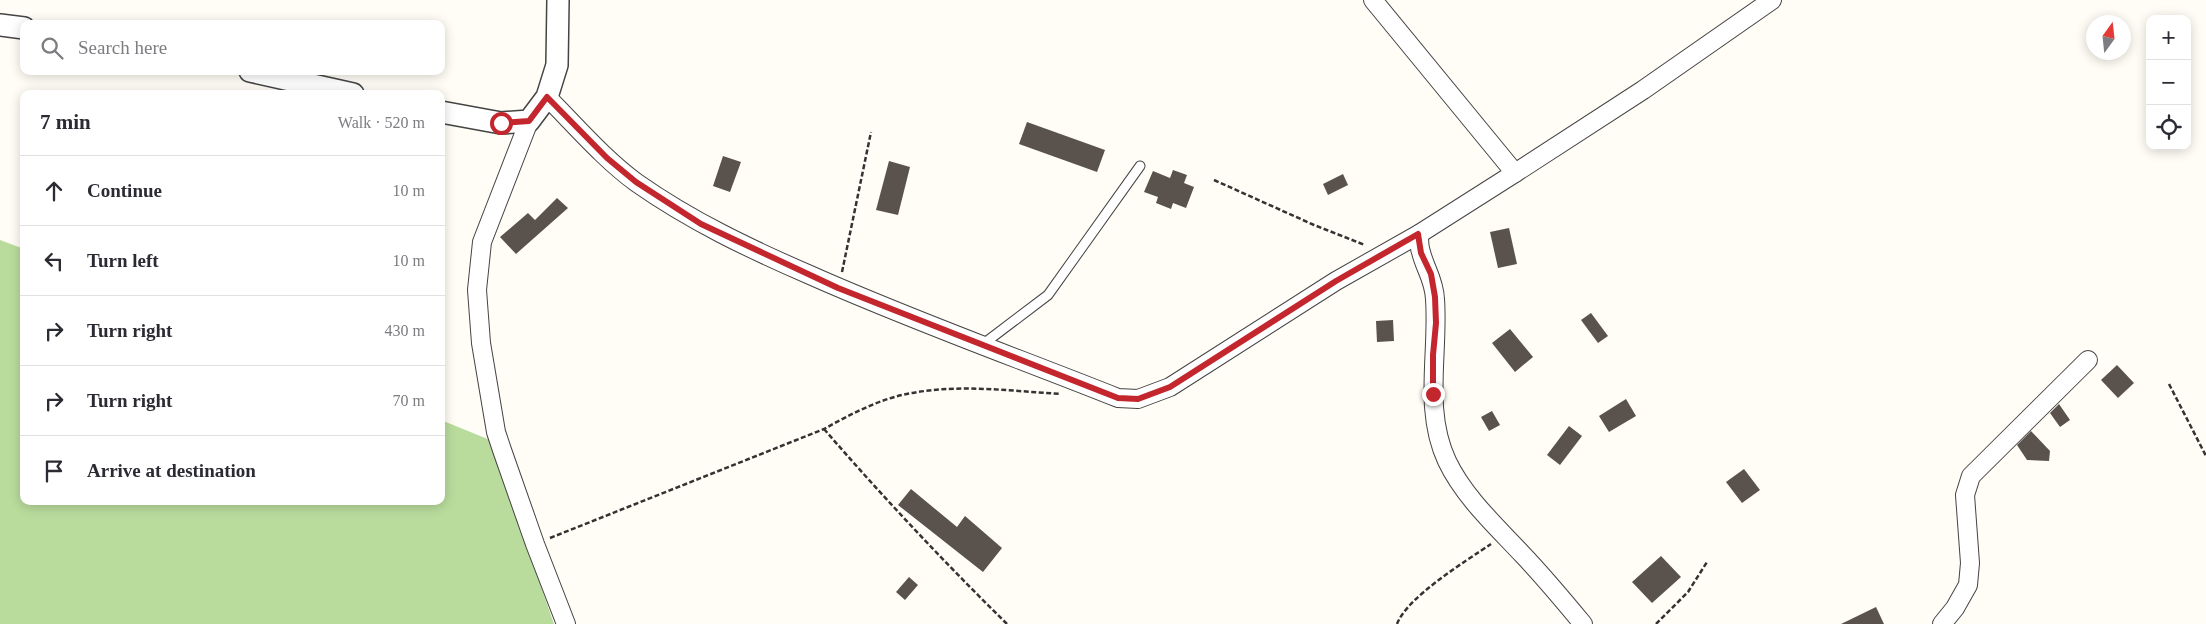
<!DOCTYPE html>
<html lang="en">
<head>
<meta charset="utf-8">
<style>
  body { margin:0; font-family:"Times New Roman",serif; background:#f7f7f7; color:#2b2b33 }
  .controls { position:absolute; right:15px; top:15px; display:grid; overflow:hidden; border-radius:10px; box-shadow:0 2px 12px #0003 }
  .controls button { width:45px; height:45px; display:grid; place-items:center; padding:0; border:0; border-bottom:1px solid #e1e1e2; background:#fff; color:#2b2b33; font:25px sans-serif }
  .compass { position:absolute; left:2086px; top:15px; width:45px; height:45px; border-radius:50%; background:#fff; box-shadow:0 2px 12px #0003; rotate:15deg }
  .stop { position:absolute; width:15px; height:15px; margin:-11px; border:4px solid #c4262e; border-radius:50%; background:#fff }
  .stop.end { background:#c4262e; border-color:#fff; box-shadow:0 1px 5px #0008 }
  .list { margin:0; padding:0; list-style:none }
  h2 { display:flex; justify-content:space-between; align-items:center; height:65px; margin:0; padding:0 20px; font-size:21px }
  h2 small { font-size:16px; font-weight:400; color:#7c7c81 }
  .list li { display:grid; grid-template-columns:32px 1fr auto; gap:15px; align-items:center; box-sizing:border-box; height:70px; padding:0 20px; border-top:1px solid #e1e1e2 }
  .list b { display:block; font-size:19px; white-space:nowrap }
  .list em { font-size:16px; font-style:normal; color:#7c7c81 }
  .icon { flex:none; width:28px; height:28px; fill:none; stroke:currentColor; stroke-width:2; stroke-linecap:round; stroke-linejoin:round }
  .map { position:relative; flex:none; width:2206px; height:624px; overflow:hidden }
  .search { position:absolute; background:#fff; box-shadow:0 2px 12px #0003; left:20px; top:20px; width:425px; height:55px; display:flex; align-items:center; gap:12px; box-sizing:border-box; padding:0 18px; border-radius:10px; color:#7c7c81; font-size:19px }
  .panel { position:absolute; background:#fff; box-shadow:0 2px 12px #0003; left:20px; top:90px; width:425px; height:415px; border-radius:10px }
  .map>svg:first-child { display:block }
  .forest { fill:#b9dc9c }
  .building { fill:#5a524d }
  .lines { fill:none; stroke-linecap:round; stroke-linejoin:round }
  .service-casing { stroke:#444; stroke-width:11 }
  .minor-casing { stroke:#444; stroke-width:20 }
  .tertiary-casing { stroke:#444; stroke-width:24 }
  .path { stroke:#333; stroke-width:2.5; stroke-dasharray:5 2.5; stroke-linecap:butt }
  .service { stroke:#fff; stroke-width:9 }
  .minor { stroke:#fff; stroke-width:18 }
  .tertiary { stroke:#fff; stroke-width:21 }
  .route { stroke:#c4262e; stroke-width:6 }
</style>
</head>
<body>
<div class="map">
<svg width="2206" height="624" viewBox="0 0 2206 624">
  <rect width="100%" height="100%" fill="#fffdf5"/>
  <path class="forest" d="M 0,240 L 24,249 L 24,501 L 441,501 L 441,420 L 490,440 L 554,624 L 0,624 Z"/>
  <g class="building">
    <path d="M 1027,122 L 1105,150 L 1097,172 L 1019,144 Z"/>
    <path d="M 723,156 L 741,162 L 730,192 L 713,186 Z"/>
    <path d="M 889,161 L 910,167 L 898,215 L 876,210 Z"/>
    <path d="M 1173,170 L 1187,175 L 1184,183 L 1194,187 L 1186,208 L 1173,203 L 1171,209 L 1156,203 L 1158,197 L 1144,192 L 1153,171 L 1170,178 Z"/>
    <path d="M 1343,174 L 1348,185 L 1328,195 L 1323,184 Z"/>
    <path d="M 557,198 L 568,208 L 516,254 L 500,237 L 528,213 L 535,220 Z"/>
    <path d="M 1509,228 L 1517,264 L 1498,268 L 1490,232 Z"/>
    <path d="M 1591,313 L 1608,336 L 1598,343 L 1581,320 Z"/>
    <path d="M 1393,320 L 1394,341 L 1377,342 L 1376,321 Z"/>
    <path d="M 1510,329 L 1533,357 L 1515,372 L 1492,343 Z"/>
    <path d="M 2117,365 L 2134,383 L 2118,398 L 2101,380 Z"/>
    <path d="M 1626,399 L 1636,416 L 1609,432 L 1599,416 Z"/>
    <path d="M 2059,404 L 2070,420 L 2060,427 L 2050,413 Z"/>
    <path d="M 1492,411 L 1500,425 L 1489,431 L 1481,417 Z"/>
    <path d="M 1569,426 L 1582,436 L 1560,465 L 1547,455 Z"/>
    <path d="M 2031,431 L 2050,451 L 2049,461 L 2027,460 L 2017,445 Z"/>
    <path d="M 1744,469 L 1760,490 L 1742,503 L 1726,482 Z"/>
    <path d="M 911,489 L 957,527 L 965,516 L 1002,548 L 983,572 L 898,505 Z"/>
    <path d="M 1661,556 L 1681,577 L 1652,603 L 1632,582 Z"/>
    <path d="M 909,577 L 918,585 L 905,600 L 896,592 Z"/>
    <path d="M 1876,607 L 1884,624 L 1841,624 Z"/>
  </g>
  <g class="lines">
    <g class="service-casing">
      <path id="service" d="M 982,345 L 1048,295 L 1140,166"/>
    </g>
    <g class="minor-casing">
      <g id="minor">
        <path d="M 1373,0 L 1515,173"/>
        <path d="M 547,97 C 576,126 604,159 637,183 C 691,221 750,249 810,275 C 911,320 1015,357 1118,398 L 1138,399 L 1170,387 L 1336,281 L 1419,234 L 1515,173 L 1643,90 L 1772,0"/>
        <path d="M 529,121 L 482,242 L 477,290 L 481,343 L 496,432 L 502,450 L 535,544 L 566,624"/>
        <path d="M 1419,234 C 1419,240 1419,247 1421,252 C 1425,269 1434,279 1435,299 C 1439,353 1423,410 1447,461 C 1464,497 1497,527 1523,555 C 1544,577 1564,601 1583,624"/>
        <path d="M 1942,624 L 1955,608 L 1968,585 L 1970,563 L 1965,495 L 1971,476 L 2088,360"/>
      </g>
    </g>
    <g class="tertiary-casing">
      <g id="tertiary">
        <path d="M 0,25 L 24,28"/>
        <path d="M 250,71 L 353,94"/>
        <path d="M 441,112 L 501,123 L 529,121 L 547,97 L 557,65 L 558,0"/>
      </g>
    </g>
    <g class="path">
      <path d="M 1214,180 L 1314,225 L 1365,245"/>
      <path d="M 842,272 L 871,132"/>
      <path d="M 2169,384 L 2206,456"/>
      <path d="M 824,429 C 882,496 943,561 1007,624"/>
      <path d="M 550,538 L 824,429 C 851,414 881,398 912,393 C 961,384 1011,391 1061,394"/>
      <path d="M 1397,624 C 1407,597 1466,561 1491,544"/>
      <path d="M 1656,624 L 1688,592 L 1707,562"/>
    </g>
    <use href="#service" class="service"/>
    <use href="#minor" class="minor"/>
    <use href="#tertiary" class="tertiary"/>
  </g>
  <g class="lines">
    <path class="route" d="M 501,123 L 529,121 L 547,97 L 607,158 L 636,182 L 701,224 L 838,288 L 1118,398 L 1138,399 L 1170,387 L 1336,281 L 1418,234 L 1421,253 L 1431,274 L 1435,297 L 1436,323 L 1433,355 L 1433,394"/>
  </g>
</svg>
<div class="controls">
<button>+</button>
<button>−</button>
<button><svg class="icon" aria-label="locate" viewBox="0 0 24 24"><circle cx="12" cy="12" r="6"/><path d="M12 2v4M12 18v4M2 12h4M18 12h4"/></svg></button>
</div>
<svg class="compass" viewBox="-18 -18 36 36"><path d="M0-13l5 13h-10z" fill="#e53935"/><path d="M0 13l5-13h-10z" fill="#7c7c81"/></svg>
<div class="stop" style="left:501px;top:123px"></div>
<div class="stop end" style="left:1433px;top:394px"></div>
<div class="search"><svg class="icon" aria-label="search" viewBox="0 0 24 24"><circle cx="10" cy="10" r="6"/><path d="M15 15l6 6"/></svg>Search here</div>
<section class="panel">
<h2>7 min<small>Walk · 520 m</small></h2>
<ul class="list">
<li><svg class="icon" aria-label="ahead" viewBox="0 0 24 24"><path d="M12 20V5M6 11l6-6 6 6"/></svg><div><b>Continue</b></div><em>10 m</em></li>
<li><svg class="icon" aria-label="left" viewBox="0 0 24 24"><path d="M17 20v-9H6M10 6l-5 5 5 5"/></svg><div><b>Turn left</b></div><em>10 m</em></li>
<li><svg class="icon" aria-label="right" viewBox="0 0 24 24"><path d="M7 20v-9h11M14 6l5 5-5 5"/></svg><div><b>Turn right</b></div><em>430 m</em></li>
<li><svg class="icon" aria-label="right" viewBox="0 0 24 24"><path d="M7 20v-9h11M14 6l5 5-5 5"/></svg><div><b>Turn right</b></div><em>70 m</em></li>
<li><svg class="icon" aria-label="arrive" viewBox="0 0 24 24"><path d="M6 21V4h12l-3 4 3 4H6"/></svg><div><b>Arrive at destination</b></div></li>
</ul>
</section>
</div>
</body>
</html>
